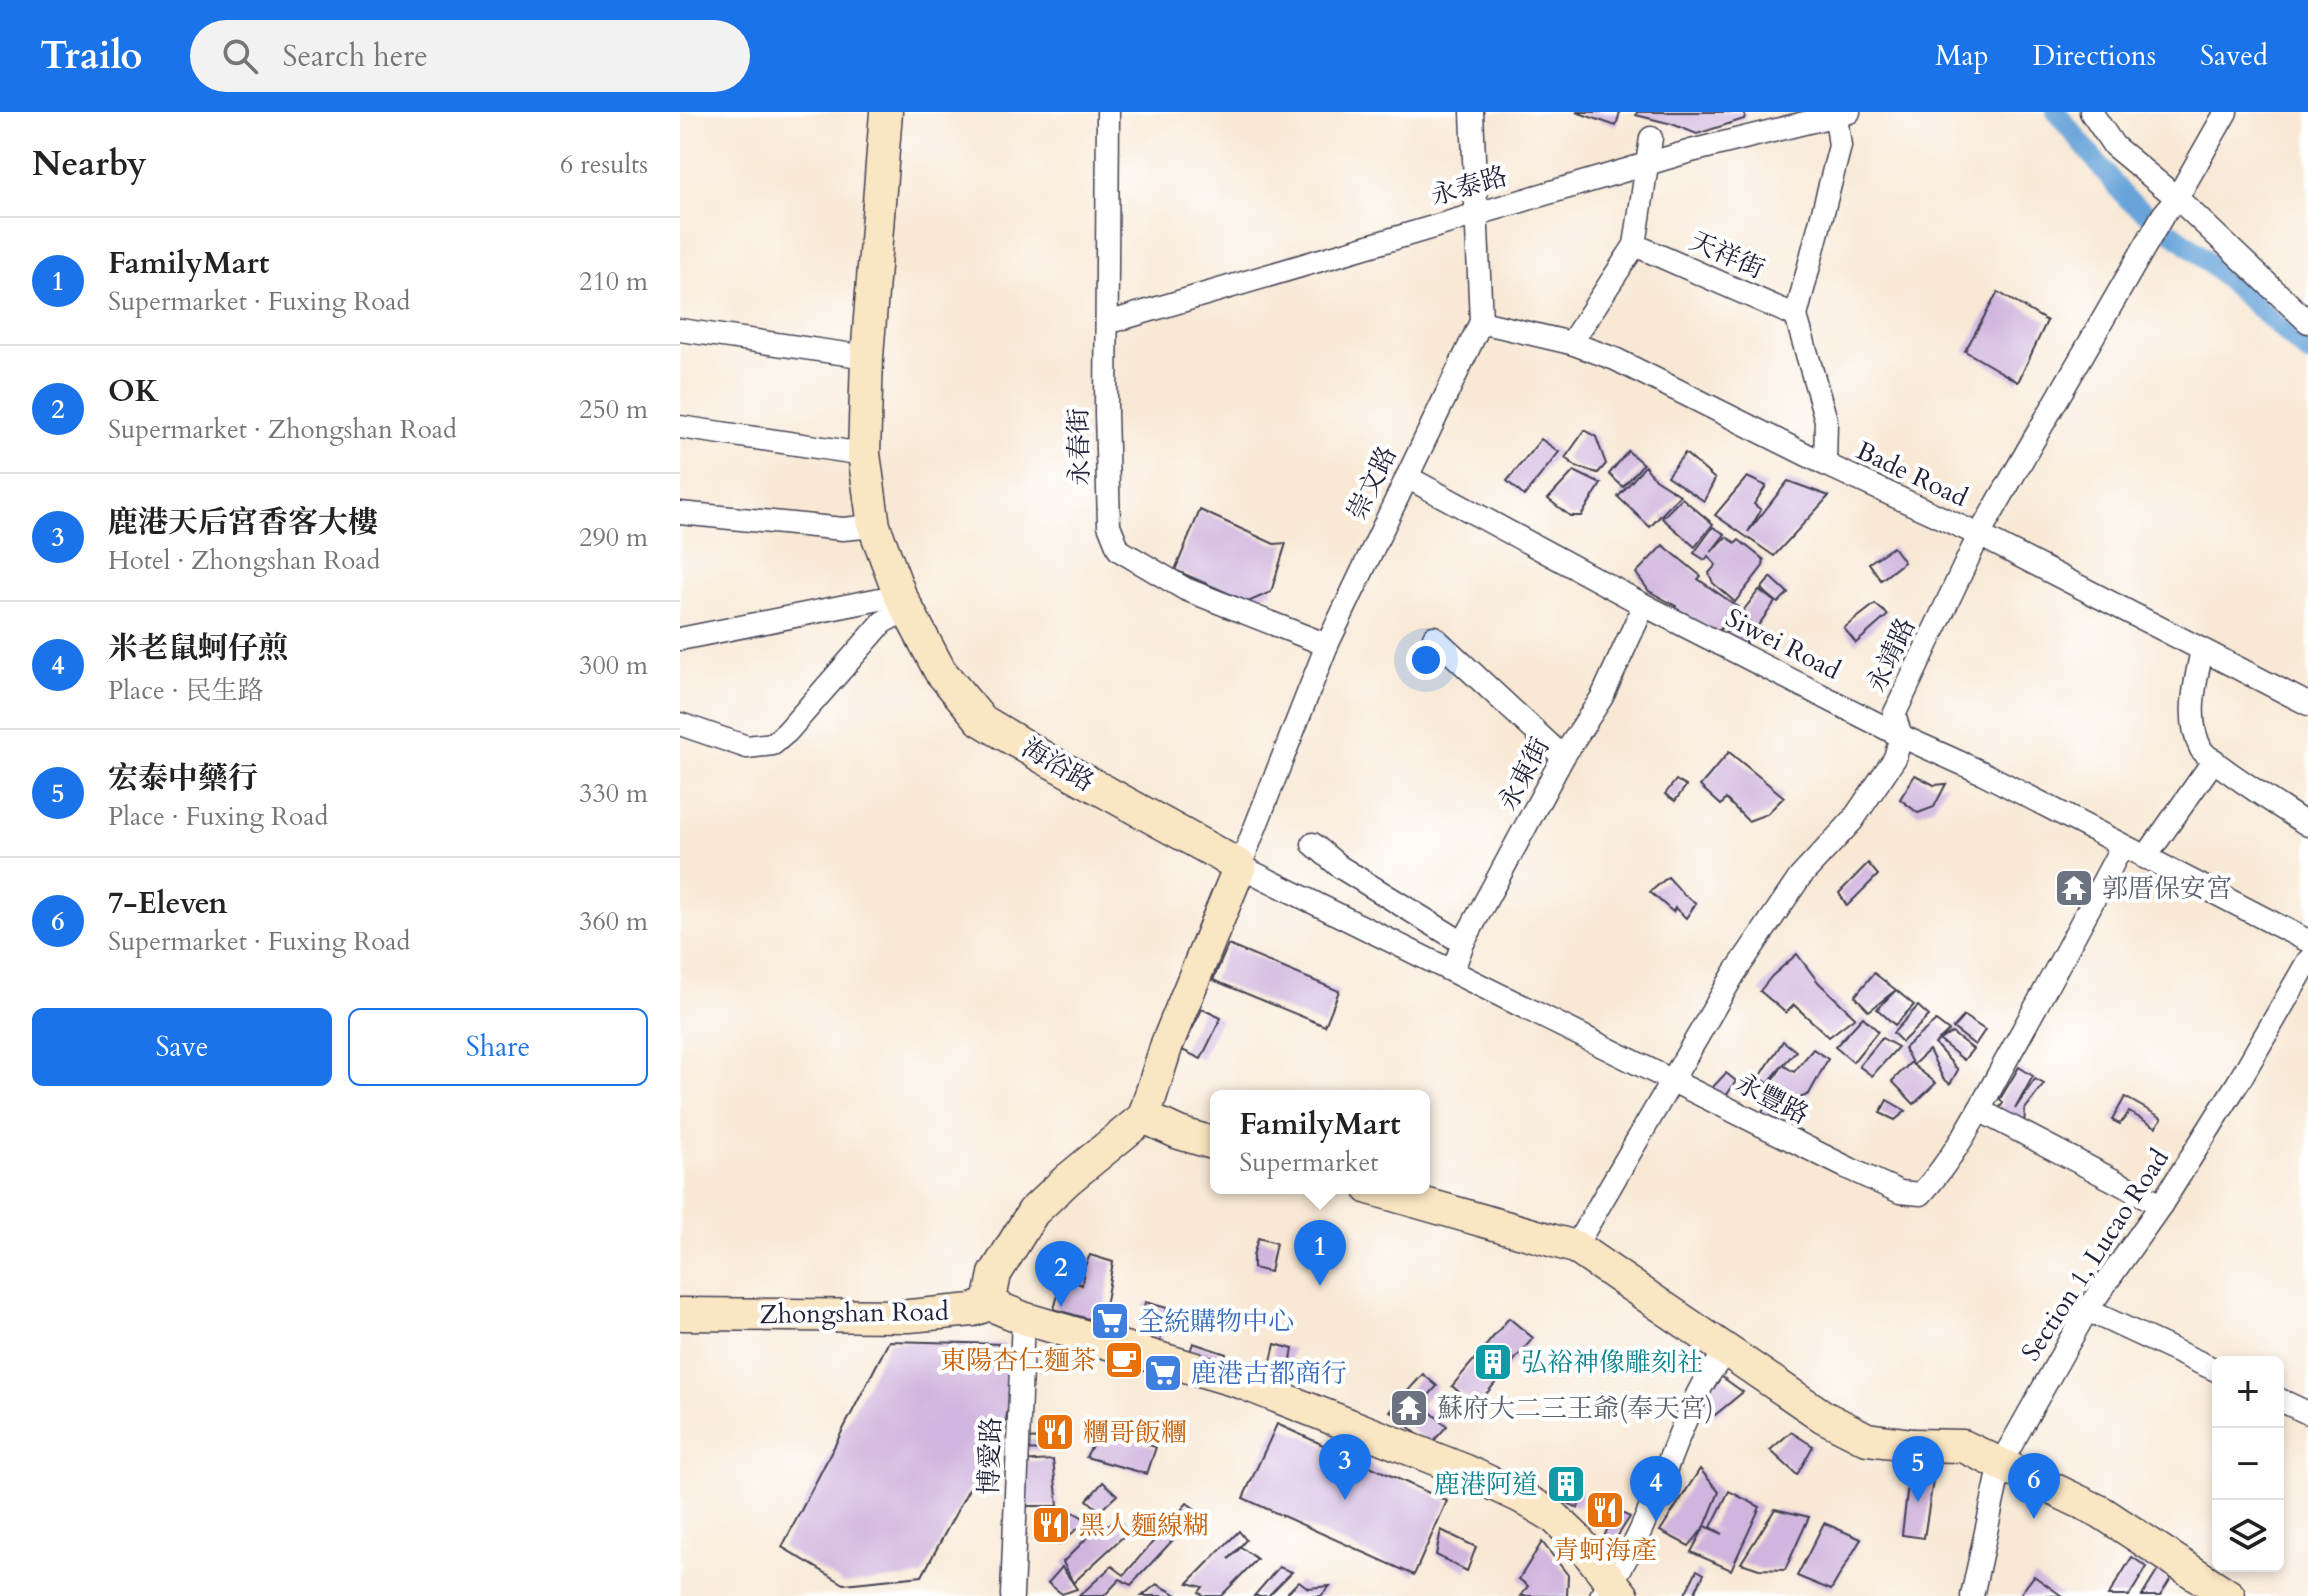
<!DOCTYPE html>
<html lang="en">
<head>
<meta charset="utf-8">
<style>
  body { margin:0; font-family:Cardo,"Noto Serif TC",serif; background:#f2f2f2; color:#222 }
  .controls { position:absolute; right:24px; bottom:24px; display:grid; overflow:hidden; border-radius:12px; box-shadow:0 4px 12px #0003 }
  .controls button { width:72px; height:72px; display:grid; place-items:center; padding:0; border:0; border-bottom:2px solid #e0e0e0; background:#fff; color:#222; font:40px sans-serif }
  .you { position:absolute; left:746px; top:548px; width:28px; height:28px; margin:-20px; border:6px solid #fff; border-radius:50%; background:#1a73e8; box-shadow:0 0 0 12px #1a73e833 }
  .badge { display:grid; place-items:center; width:52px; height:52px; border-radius:50%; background:#1a73e8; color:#fff; font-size:26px; font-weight:700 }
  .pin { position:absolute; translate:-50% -66px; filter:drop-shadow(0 2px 4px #0008) }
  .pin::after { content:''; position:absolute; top:42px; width:28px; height:24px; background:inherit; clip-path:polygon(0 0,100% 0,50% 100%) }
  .popup { position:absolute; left:530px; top:978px; width:220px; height:104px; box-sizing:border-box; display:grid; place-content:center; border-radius:12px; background:#fff; filter:drop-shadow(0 2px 6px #0005); font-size:26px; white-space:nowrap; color:#767676 }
  .popup b { font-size:30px; color:#222 }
  .popup::after { content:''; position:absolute; left:50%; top:100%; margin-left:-16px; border:16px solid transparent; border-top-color:#fff }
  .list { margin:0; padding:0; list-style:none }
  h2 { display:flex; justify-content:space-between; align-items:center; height:104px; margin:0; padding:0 32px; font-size:34px }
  h2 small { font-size:26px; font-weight:400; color:#767676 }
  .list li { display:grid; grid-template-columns:52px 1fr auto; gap:24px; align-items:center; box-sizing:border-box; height:128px; padding:0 32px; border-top:2px solid #e0e0e0 }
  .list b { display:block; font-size:30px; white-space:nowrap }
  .list p { margin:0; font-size:26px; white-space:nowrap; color:#767676 }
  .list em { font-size:26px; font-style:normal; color:#767676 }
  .actions { display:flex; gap:16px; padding:24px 32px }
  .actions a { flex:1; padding:18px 0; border:2px solid #1a73e8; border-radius:12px; text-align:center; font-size:28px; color:#1a73e8 }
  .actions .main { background:#1a73e8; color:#fff }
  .icon { flex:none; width:44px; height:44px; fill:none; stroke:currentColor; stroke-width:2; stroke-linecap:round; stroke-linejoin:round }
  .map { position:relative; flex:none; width:1628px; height:1484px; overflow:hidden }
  header { display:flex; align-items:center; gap:48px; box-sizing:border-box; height:112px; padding:0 40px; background:#1a73e8; color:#fff }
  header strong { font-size:38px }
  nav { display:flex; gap:44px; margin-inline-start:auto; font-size:28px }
  .search { width:560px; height:72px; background:#f2f2f2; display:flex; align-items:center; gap:20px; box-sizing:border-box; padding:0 28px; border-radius:44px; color:#767676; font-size:30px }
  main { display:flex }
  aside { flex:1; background:#fff }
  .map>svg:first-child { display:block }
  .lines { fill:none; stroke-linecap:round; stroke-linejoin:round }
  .canal { stroke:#68a4d9; stroke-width:20 }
  .building { fill:#d0b5de }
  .street-casing { stroke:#424052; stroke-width:25 }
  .secondary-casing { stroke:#424052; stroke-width:35 }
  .street { stroke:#fff; stroke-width:22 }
  .secondary { stroke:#fbe6c3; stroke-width:32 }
  .labels { text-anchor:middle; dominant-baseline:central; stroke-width:8; stroke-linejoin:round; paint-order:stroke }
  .street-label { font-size:26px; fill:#22223b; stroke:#fff }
  .worship-label { font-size:26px; fill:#5b616d; stroke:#fff; text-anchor:start }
  .shop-label { font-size:26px; fill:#366cbe; stroke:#fff; text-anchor:start }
  .food-label { font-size:26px; fill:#c56008; stroke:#fff; text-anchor:start }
  .culture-label { font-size:26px; fill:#0d838f; stroke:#fff; text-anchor:start }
</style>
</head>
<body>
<header>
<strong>Trailo</strong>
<div class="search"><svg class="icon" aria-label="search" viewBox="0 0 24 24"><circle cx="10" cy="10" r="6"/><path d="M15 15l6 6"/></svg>Search here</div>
<nav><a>Map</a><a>Directions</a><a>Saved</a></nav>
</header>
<main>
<aside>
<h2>Nearby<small>6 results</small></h2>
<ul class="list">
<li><span class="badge">1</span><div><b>FamilyMart</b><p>Supermarket · Fuxing Road</p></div><em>210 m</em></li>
<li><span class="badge">2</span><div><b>OK</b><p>Supermarket · Zhongshan Road</p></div><em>250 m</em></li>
<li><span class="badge">3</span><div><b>鹿港天后宮香客大樓</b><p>Hotel · Zhongshan Road</p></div><em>290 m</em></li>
<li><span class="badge">4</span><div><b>米老鼠蚵仔煎</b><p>Place · 民生路</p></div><em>300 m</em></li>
<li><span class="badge">5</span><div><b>宏泰中藥行</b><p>Place · Fuxing Road</p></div><em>330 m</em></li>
<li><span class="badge">6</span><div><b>7-Eleven</b><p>Supermarket · Fuxing Road</p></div><em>360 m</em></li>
</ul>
<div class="actions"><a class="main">Save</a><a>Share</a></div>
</aside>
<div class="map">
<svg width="1628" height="1484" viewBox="0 0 1628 1484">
  <rect width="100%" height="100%" fill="#fff"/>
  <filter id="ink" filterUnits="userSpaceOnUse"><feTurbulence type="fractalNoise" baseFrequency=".0125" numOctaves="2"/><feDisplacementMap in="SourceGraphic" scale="16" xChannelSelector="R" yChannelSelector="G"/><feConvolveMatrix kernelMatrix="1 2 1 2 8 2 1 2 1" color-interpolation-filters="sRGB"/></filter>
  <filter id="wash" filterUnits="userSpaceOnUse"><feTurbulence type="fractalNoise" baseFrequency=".006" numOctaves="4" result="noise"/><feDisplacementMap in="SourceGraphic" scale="32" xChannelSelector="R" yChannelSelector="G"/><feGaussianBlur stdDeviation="1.8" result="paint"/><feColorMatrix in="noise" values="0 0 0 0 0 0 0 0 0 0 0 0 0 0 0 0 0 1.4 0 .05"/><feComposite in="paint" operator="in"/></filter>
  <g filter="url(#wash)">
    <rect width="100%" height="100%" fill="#f8e8d4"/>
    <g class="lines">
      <path class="canal" d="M 1376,0 L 1446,86 L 1511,135 L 1628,241"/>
    </g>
    <g id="blocks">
      <g class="building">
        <path d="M 896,0 L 940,0 L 936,14 Z"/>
        <path d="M 957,0 L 1066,0 L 1064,7 L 1017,22 L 992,12 L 956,3 Z"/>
        <path d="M 1318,180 L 1367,209 L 1338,270 L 1285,239 Z"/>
        <path d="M 905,318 L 916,325 L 926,352 L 918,361 L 897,355 L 885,346 Z"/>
        <path d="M 861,327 L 879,340 L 844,384 L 827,369 Z"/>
        <path d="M 948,339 L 963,352 L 943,375 L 929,362 Z"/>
        <path d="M 1005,341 L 1035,367 L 1024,389 L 987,364 Z"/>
        <path d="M 965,354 L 975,367 L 1000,383 L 970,415 L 938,385 Z"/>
        <path d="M 894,359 L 921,372 L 901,404 L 890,404 L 868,387 Z"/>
        <path d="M 1067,365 L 1086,374 L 1074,392 L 1081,398 L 1068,420 L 1108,369 L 1149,384 L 1094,444 L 1035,403 Z"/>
        <path d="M 1002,386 L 1033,412 L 1015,435 L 982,406 Z"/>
        <path d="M 520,398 L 594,432 L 606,431 L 591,480 L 568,490 L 495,458 Z"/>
        <path d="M 1033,415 L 1045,422 L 1031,440 L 1046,425 L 1056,431 L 1059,428 L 1084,448 L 1083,454 L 1055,490 L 1033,471 L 1029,461 L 1036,453 L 1028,444 L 1025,448 L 1014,441 Z"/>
        <path d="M 983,433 L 1021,464 L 1018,467 L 1058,495 L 1038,520 L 993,498 L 996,494 L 969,479 L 956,461 Z"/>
        <path d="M 1213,435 L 1224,450 L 1201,468 L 1189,451 Z"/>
        <path d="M 1091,465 L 1108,481 L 1098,491 L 1081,477 Z"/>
        <path d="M 1079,478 L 1095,490 L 1077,515 L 1060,503 Z"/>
        <path d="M 1195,492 L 1208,503 L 1176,531 L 1164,516 Z"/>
        <path d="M 1059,505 L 1077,515 L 1062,536 L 1041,526 Z"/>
        <path d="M 1049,640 L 1104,685 L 1087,702 L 1068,709 L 1046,687 L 1041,693 L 1020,674 Z"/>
        <path d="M 1235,663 L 1254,673 L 1266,672 L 1254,695 L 1238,701 L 1220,687 Z"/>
        <path d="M 996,668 L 1006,674 L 995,689 L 985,682 Z"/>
        <path d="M 1188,751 L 1198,763 L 1167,794 L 1159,781 Z"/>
        <path d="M 988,765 L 1004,783 L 1016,791 L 1006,806 L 995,796 L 993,800 L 970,780 Z"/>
        <path d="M 548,833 L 659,879 L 645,914 L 533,868 Z"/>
        <path d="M 1117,842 L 1139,871 L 1175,905 L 1149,925 L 1114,893 L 1106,901 L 1080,879 L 1092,864 Z"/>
        <path d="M 1194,861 L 1216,878 L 1234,893 L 1215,913 L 1197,897 L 1216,878 L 1189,899 L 1175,884 Z"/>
        <path d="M 1238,894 L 1249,904 L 1222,930 L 1213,921 Z"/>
        <path d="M 522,897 L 541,906 L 521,947 L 502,938 Z"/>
        <path d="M 1284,904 L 1305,918 L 1295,933 L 1273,916 Z"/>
        <path d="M 1183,905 L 1198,919 L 1173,950 L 1155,935 Z"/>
        <path d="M 1256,909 L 1269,919 L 1255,932 L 1278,958 L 1270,972 L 1263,966 L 1249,938 L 1233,953 L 1256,971 L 1234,992 L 1212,969 L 1231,950 L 1233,953 L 1224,936 Z"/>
        <path d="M 1272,921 L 1293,937 L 1284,948 L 1259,928 Z"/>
        <path d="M 1202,926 L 1218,935 L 1192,964 L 1179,954 Z"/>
        <path d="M 1103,929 L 1116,939 L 1103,953 L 1114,960 L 1133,937 L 1148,947 L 1129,982 L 1118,987 L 1089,974 L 1103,953 L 1088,971 L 1080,965 Z"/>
        <path d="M 1339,955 L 1353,964 L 1335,997 L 1355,967 L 1364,972 L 1345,997 L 1344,1019 L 1317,1000 L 1323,991 L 1320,987 Z"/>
        <path d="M 1046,961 L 1056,969 L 1042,990 L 1029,979 Z"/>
        <path d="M 1445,985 L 1482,1006 L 1476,1015 L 1449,1000 L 1440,1012 L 1432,1008 Z"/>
        <path d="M 1207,988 L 1226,999 L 1215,1008 L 1200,1001 Z"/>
        <path d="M 1087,991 L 1118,1007 L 1111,1024 L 1079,1007 Z"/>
        <path d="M 578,1126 L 596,1131 L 590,1160 L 573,1156 L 573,1144 Z"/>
        <path d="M 410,1143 L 433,1150 L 422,1211 L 374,1197 L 383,1165 L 402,1173 L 404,1156 Z"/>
        <path d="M 465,1190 L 487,1196 L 480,1230 L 459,1224 Z"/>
        <path d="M 829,1206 L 853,1226 L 796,1294 L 772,1274 Z"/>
        <path d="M 209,1229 L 324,1232 L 333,1267 L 326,1308 L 242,1464 L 164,1472 L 102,1435 Z"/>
        <path d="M 513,1231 L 546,1242 L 544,1250 L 510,1240 Z"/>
        <path d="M 595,1232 L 613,1237 L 606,1274 L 587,1267 Z"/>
        <path d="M 743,1262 L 757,1274 L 741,1292 L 767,1314 L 750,1333 L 710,1299 Z"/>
        <path d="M 1038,1262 L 1063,1280 L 1035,1303 L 1013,1293 Z"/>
        <path d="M 597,1312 L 767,1389 L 734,1463 L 563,1386 Z"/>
        <path d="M 419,1320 L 476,1335 L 467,1362 L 406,1345 Z"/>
        <path d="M 1111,1320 L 1133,1334 L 1117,1363 L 1090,1338 Z"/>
        <path d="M 370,1326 L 371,1339 L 339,1338 L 344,1327 Z"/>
        <path d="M 373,1348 L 378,1394 L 337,1394 L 338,1350 Z"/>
        <path d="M 1230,1355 L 1255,1356 L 1244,1426 L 1222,1423 Z"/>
        <path d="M 1020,1357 L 1039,1380 L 1025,1414 L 1043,1422 L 1031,1415 L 1049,1379 L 1080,1395 L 1051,1458 L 1011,1440 L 1025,1414 L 1009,1434 L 980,1419 Z"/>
        <path d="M 883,1364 L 902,1381 L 898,1396 L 874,1384 Z"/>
        <path d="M 423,1370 L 437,1383 L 420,1399 L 407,1388 Z"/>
        <path d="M 507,1391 L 519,1400 L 451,1473 L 440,1467 L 424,1484 L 399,1484 L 432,1454 L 444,1463 Z"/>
        <path d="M 1095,1397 L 1129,1405 L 1105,1458 L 1079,1457 L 1061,1451 Z"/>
        <path d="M 935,1398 L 950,1405 L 937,1425 L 924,1425 Z"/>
        <path d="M 393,1400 L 407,1408 L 379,1433 L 371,1426 Z"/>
        <path d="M 441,1409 L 446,1422 L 393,1471 L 383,1450 L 418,1415 Z"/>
        <path d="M 1144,1411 L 1181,1427 L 1151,1478 L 1117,1464 Z"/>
        <path d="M 761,1418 L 796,1435 L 787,1459 L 756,1443 Z"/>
        <path d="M 559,1419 L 566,1428 L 549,1447 L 561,1435 L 577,1447 L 541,1484 L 524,1484 L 519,1480 L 523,1475 L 508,1471 Z"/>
        <path d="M 862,1430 L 888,1463 L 887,1484 L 841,1484 L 848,1474 L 839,1467 Z"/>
        <path d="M 1452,1445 L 1467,1455 L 1449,1484 L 1428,1484 Z"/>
        <path d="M 382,1455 L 397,1477 L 382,1482 L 368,1471 Z"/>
        <path d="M 599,1455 L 612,1460 L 588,1484 L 574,1484 Z"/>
        <path d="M 1017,1458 L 1024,1462 L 1013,1484 L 1004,1484 Z"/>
        <path d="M 1478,1458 L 1491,1466 L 1480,1484 L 1462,1484 Z"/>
        <path d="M 1354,1464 L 1382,1484 L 1339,1484 Z"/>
        <path d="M 619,1469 L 628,1476 L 650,1474 L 641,1484 L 604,1484 Z"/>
        <path d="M 477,1472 L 499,1484 L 462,1484 Z"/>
      </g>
    </g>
  </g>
  <g filter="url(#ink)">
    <use href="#blocks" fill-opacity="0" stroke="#424052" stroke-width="2"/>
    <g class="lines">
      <g class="street-casing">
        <g id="street">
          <path d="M 428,0 L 426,300 L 429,413 L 439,438 L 505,477 L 647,533"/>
          <path d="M 792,0 L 801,210 L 647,533 L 560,754 L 1170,1057 L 1220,1080 L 1241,1082 C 1275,1045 1299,998 1323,954 C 1364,881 1403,808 1442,734"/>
          <path d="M 1411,0 L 1434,34 L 1497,86 L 1628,210"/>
          <path d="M 955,133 L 1116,204"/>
          <path d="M 801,210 L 891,231 L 935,247 L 1145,352 L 1299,423 L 1628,592"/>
          <path d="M 427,211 L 1011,39 L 1169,0"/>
          <path d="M 0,218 L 187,245"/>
          <path d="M 891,231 L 955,133 L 971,26"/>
          <path d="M 0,315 L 184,342"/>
          <path d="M 1145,352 L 1146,308 L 1116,204 L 1160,34 L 1156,4"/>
          <path d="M 727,365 L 964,493 L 1221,624 L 1303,661 L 1628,829"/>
          <path d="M 0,401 L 163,417 L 194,414"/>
          <path d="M 754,525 L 883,645"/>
          <path d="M 0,527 L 220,483"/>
          <path d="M 1522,538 C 1516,568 1505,607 1521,637 C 1527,648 1611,702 1628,713"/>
          <path d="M 0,612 L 67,635 L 93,632 L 107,620 L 203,510 L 227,497"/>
          <path d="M 633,732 L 660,755 L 783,831"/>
          <path d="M 1465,746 L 1534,648"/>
          <path d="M 773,858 L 783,831 L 883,645 L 922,585 L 964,493"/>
          <path d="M 1299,998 L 1481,1093"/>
          <path d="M 895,1135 L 1054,862 L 1120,765 L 1172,709 L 1215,646 L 1221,624 L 1214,603 L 1299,423 L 1483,103 L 1497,86 L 1546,0"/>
          <path d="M 1407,1198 L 1538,1259"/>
          <path d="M 1598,1287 L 1628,1301"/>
          <path d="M 332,1484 L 343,1206"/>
          <path d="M 921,1484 C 969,1425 985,1345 1019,1279 C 1026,1264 1038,1251 1047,1238"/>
          <path d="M 1292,1484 L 1321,1351 L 1407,1198 L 1481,1093 L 1559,969 L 1628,849"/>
        </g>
      </g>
      <g class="secondary-casing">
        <g id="secondary">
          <path d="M 206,0 L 187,245 L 184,342 L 194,414 L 220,483 L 260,559 L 301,608 L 366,647 L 560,754 L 487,932 L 464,1005 L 387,1068 L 353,1100 L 315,1162 L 309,1192"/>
          <path d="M 464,1005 L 499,1021 L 536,1032"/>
          <path d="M 689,1076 L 895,1135 L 1144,1305 L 1187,1327 L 1233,1333 L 1283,1334 L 1421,1400 L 1549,1484"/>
          <path d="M 0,1202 L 229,1204 L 293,1198 L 309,1192 L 343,1206 L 563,1271 L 786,1359 L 841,1385 L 873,1404 L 896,1426 L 943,1484"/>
        </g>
      </g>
      <use href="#street" class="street"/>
      <use href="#secondary" class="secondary"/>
    </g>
  </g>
  <defs>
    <g id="temple-square" transform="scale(2)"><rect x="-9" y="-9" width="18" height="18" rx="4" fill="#6b7280" stroke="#fff"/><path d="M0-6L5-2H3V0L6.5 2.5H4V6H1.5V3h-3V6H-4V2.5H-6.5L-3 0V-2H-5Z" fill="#fff"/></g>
    <g id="supermarket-square" transform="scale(2)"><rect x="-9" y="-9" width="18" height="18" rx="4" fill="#3f7fe0" stroke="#fff"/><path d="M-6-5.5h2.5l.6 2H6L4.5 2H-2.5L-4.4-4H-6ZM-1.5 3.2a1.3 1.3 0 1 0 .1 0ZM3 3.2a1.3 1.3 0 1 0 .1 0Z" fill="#fff"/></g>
    <g id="cafe-square" transform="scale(2)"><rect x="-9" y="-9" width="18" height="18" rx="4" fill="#e8710a" stroke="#fff"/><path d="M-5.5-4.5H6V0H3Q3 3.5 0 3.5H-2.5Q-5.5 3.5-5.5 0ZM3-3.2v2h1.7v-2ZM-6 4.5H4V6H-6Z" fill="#fff"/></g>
    <g id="building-square" transform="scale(2)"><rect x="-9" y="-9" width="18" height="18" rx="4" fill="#0f9aa8" stroke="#fff"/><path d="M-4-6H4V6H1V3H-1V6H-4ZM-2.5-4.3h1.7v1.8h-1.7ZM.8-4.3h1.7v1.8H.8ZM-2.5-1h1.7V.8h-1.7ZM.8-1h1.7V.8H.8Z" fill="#fff"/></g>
    <g id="restaurant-square" transform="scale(2)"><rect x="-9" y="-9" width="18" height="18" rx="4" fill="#e8710a" stroke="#fff"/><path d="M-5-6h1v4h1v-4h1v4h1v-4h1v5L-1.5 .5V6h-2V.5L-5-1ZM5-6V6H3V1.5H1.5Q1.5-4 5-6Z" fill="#fff"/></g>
  </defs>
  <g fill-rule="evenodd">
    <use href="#temple-square" x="1394" y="776"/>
    <use href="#supermarket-square" x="430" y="1209"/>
    <use href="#cafe-square" x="444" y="1248"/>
    <use href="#building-square" x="813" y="1250"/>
    <use href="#supermarket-square" x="483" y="1261"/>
    <use href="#temple-square" x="729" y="1296"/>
    <use href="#restaurant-square" x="375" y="1320"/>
    <use href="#building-square" x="886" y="1372"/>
    <use href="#restaurant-square" x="925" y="1398"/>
    <use href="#restaurant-square" x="371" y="1413"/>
  </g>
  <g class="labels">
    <g class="street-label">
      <text transform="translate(789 74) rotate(-16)">永泰路</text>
      <text transform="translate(1047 143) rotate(24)">天祥街</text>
      <text transform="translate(399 335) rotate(-91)">永春街</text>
      <text transform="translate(1232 362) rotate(25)">Bade Road</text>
      <text transform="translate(692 371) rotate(-64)">崇文路</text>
      <text transform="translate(1103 532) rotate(27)">Siwei Road</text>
      <text transform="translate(1211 543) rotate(-65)">永靖路</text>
      <text transform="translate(378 653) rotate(30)">海浴路</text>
      <text transform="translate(844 662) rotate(-62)">永東街</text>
      <text transform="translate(1092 987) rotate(27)">永豐路</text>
      <text transform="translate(1415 1143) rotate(-57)">Section 1, Lucao Road</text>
      <text transform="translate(174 1201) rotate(-1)">Zhongshan Road</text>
      <text transform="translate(310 1344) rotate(-88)">博愛路</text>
    </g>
    <g class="worship-label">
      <text x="1422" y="776">郭厝保安宮</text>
      <text x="757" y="1296">蘇府大二三王爺(奉天宮)</text>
    </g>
    <g class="shop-label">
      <text x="458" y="1209">全統購物中心</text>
      <text x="511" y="1261">鹿港古都商行</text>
    </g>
    <g class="food-label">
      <text x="416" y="1248" text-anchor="end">東陽杏仁麵茶</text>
      <text x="403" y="1320">糰哥飯糰</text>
      <text x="399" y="1413">黑人麵線糊</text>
      <text x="925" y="1438" text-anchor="middle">青蚵海產</text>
    </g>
    <g class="culture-label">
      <text x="841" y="1250">弘裕神像雕刻社</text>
      <text x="858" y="1372" text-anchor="end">鹿港阿道</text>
    </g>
  </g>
</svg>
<div class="controls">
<button>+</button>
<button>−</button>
<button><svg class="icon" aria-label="layers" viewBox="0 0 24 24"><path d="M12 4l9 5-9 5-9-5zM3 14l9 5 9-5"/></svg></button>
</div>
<div class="you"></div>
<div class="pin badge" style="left:640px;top:1174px">1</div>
<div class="popup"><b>FamilyMart</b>Supermarket</div>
<div class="pin badge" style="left:381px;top:1195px">2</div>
<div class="pin badge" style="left:665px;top:1388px">3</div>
<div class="pin badge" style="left:976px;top:1410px">4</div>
<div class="pin badge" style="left:1238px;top:1390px">5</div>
<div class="pin badge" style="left:1354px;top:1407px">6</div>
</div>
</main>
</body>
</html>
